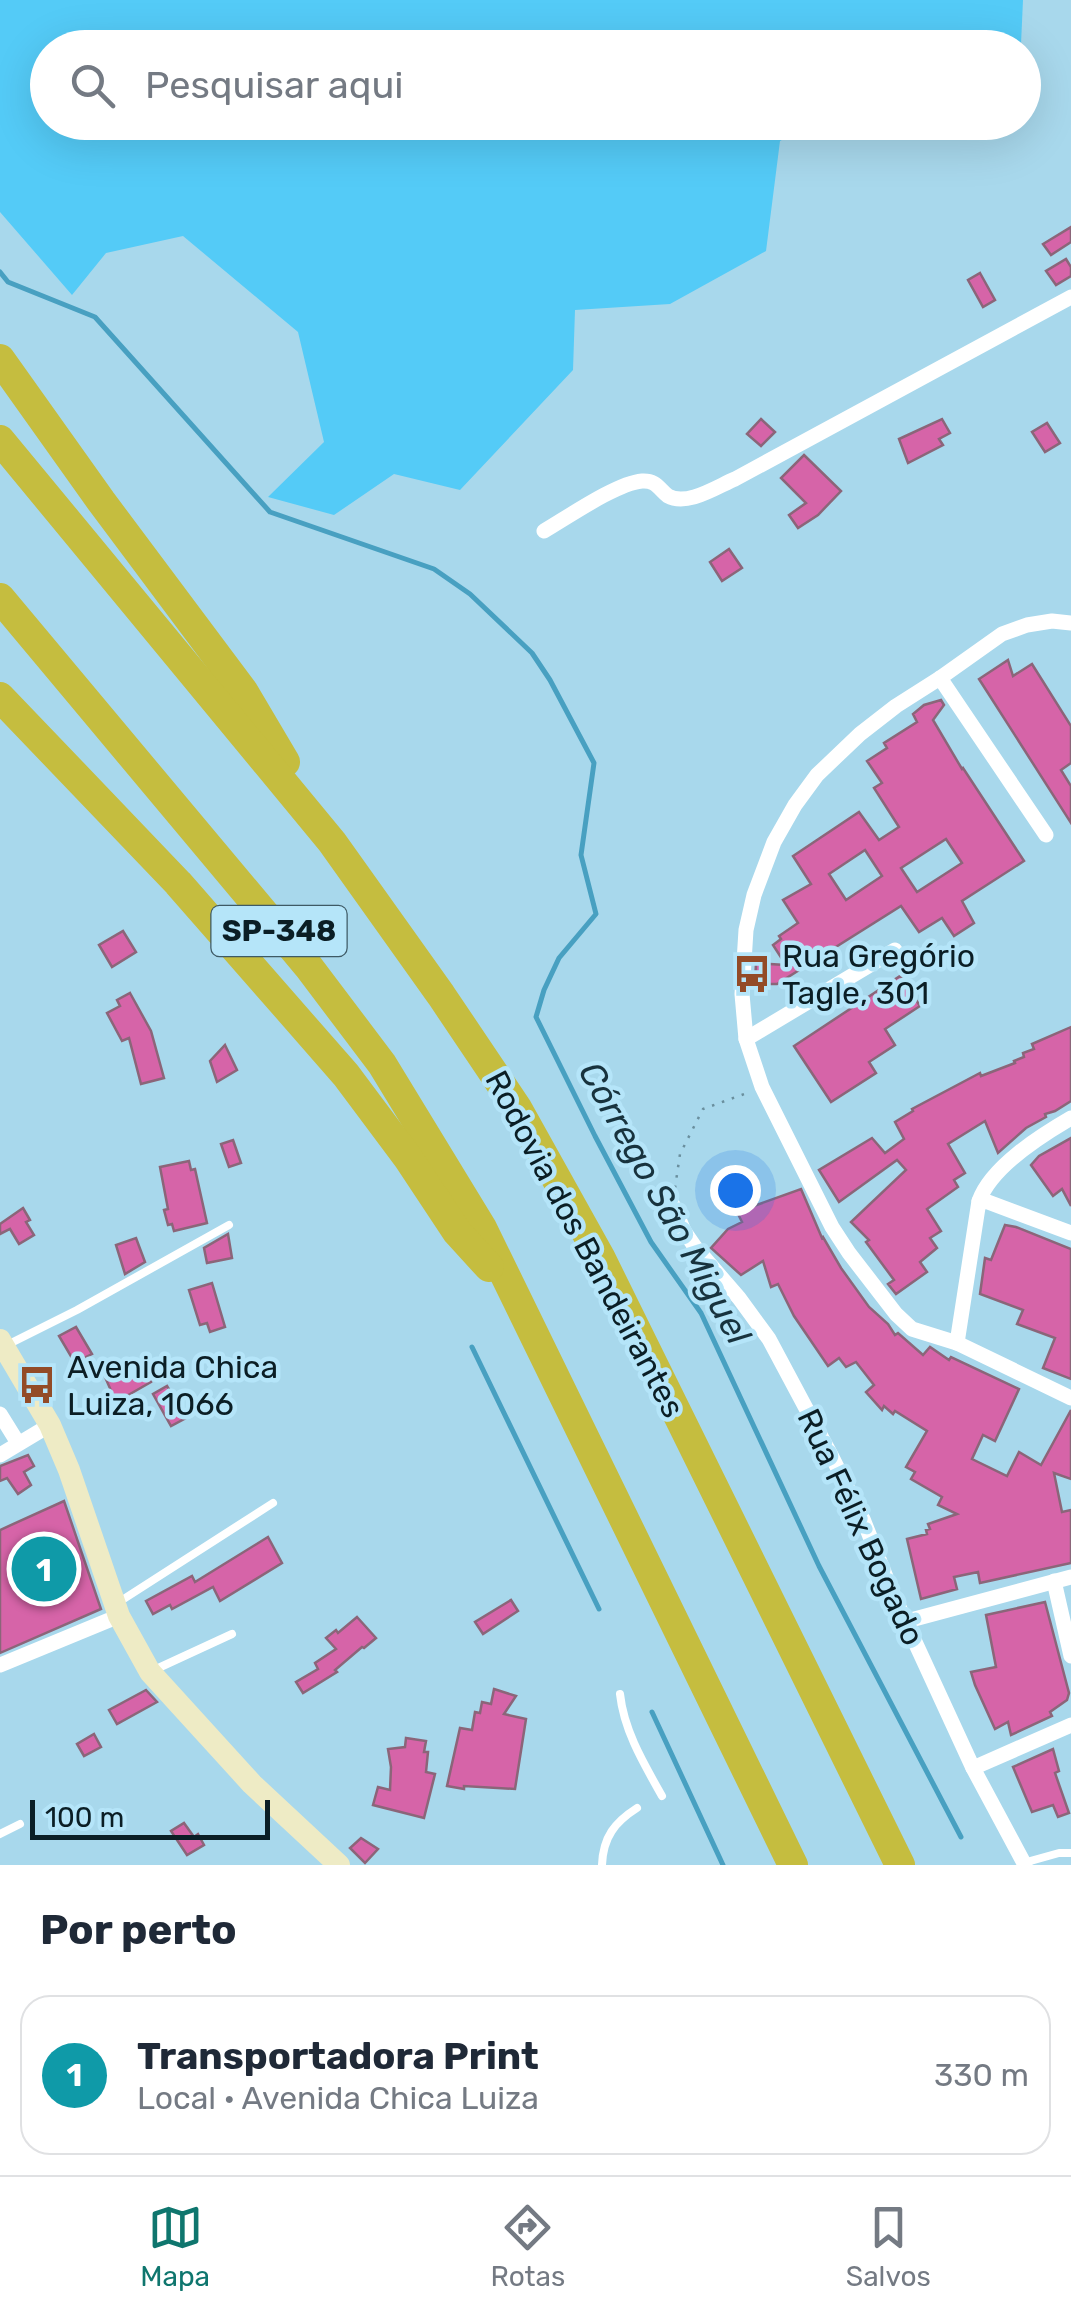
<!DOCTYPE html>
<html lang="pt">
<head>
<meta charset="utf-8">
<style>
  body { margin:0; font-family:Rubik,sans-serif; background:#f6f6f7; color:#1f2937 }
  .scale { position:absolute; left:30px; bottom:25px; width:240px; box-sizing:border-box; padding-left:10px; border:5px solid #0b1e25; border-top:0; font-size:28px; line-height:35px; white-space:nowrap; color:#0b1e25; -webkit-text-stroke:8px #b5e5f9; paint-order:stroke }
  .you { position:absolute; left:735px; top:1190px; width:35px; height:35px; margin:-25px; border:8px solid #fff; border-radius:50%; background:#1a73e8; box-shadow:0 0 0 15px #1a73e833 }
  .badge { display:grid; place-items:center; width:65px; height:65px; border-radius:50%; background:#0f766e; color:#fff; font-size:32px; font-weight:700 }
  .pin { position:absolute; translate:-50% -50%; border:5px solid #fff; box-shadow:0 2px 10px #0006 }
  .list { margin:0; padding:0; list-style:none }
  h2 { display:flex; justify-content:space-between; align-items:center; height:130px; margin:0; padding:0 40px; font-size:42px }
  h2 small { font-size:32px; font-weight:400; color:#747a83 }
  .list li { display:grid; grid-template-columns:65px 1fr auto; gap:30px; align-items:center; box-sizing:border-box; height:160px; margin:0 20px 20px; padding:0 20px; border:2px solid #e0e1e3; border-radius:30px }
  .list b { display:block; font-size:38px; white-space:nowrap }
  .list p { margin:0; font-size:32px; white-space:nowrap; color:#747a83 }
  .list em { font-size:32px; font-style:normal; color:#747a83 }
  .icon { flex:none; width:55px; height:55px; fill:none; stroke:currentColor; stroke-width:2; stroke-linecap:round; stroke-linejoin:round }
  .map { position:relative; flex:none; width:1071px; height:1865px; overflow:hidden }
  .search { position:absolute; background:#fff; box-shadow:0 10px 40px #0002; left:30px; right:30px; top:30px; height:110px; display:flex; align-items:center; gap:25px; box-sizing:border-box; padding:0 35px; border-radius:55px; color:#747a83; font-size:38px }
  .sheet { height:310px; background:#fff }
  nav { display:flex; justify-content:space-around; align-items:center; box-sizing:border-box; height:140px; border-top:2px solid #e0e1e3; background:#fff; font-size:28px; color:#747a83 }
  nav a { display:grid; justify-items:center; gap:5px }
  nav .on { color:#0f766e }
  .map>svg:first-child { display:block }
  .green { fill:#54cbf7 }
  .lines { fill:none; stroke-linecap:round; stroke-linejoin:round }
  .stream { stroke:#48a0c1; stroke-width:5 }
  .building { fill:#d664a8; stroke:#8b6579; stroke-width:2.5; fill-rule:evenodd }
  .path { stroke:#6a8f9e; stroke-width:2.5; stroke-dasharray:2.5 8; stroke-linecap:butt }
  .service { stroke:#fff; stroke-width:8 }
  .minor { stroke:#fff; stroke-width:15 }
  .secondary { stroke:#eeebc5; stroke-width:22 }
  .motorway { stroke:#c5bd3f; stroke-width:30 }
  .labels { text-anchor:middle; dominant-baseline:central; stroke-width:9; stroke-linejoin:round; paint-order:stroke }
  .shield { fill:#b5e5f9; stroke:#3e5a65; stroke-width:2.5 }
  .shield-label { font-size:30px; font-weight:bold; fill:#0b1e25 }
  .poi-label { font-size:32px; fill:#0b1e25; stroke:#b5e5f9; text-anchor:start }
  .street-label { font-size:32px; fill:#0b1e25; stroke:#b5e5f9 }
  .water-label { font-size:35px; font-style:italic; fill:#18333e; stroke:#b5e5f9 }
</style>
</head>
<body>
<div class="map">
<svg width="1071" height="1865" viewBox="0 0 1071 1865">
  <rect width="100%" height="100%" fill="#a8d8ec"/>
  <path class="green" d="M 0,0 L 1023,0 L 1021,44 L 986,47 L 48,48 L 48,122 L 813,123 L 780,141 L 766,251 L 670,304 L 575,310 L 573,370 L 460,490 L 394,474 L 334,515 L 268,497 L 324,442 L 298,332 L 183,236 L 106,253 L 72,295 L 0,212 Z"/>
  <g class="lines">
    <g class="stream">
      <path d="M 0,272 L 8,282 L 95,317 L 270,512 L 434,569 L 470,594 L 532,653 L 550,680 L 594,763 L 581,855 L 596,914 L 559,958 L 544,990 L 536,1017 L 595,1136 L 651,1242 L 701,1313 L 819,1566 L 961,1837"/>
      <path d="M 472,1347 L 599,1609"/>
      <path d="M 652,1712 L 723,1865"/>
    </g>
  </g>
  <g class="building">
    <path d="M 1071,227 L 1071,242 L 1051,255 L 1043,244 Z"/>
    <path d="M 1066,259 L 1071,267 L 1071,276 L 1056,285 L 1046,271 Z"/>
    <path d="M 980,273 L 995,300 L 983,307 L 968,280 Z"/>
    <path d="M 761,419 L 775,432 L 761,446 L 747,434 Z"/>
    <path d="M 942,419 L 950,433 L 939,439 L 943,445 L 908,463 L 899,439 Z"/>
    <path d="M 1047,423 L 1060,443 L 1045,452 L 1032,432 Z"/>
    <path d="M 804,455 L 841,491 L 818,515 L 798,528 L 789,515 L 806,503 L 781,478 Z"/>
    <path d="M 729,549 L 742,568 L 722,581 L 710,562 Z"/>
    <path d="M 1008,660 L 1013,676 L 1032,664 L 1071,726 L 1071,763 L 1061,770 L 1071,786 L 1071,823 L 979,679 Z"/>
    <path d="M 941,700 L 944,705 L 933,720 L 962,769 L 963,768 L 1024,861 L 962,901 L 974,923 L 954,936 L 942,918 L 919,932 L 901,906 L 777,984 L 755,984 L 756,963 L 786,965 L 773,945 L 781,939 L 779,936 L 798,923 L 783,900 L 811,884 L 793,856 L 859,812 L 879,840 L 899,827 L 874,788 L 882,783 L 867,761 L 887,748 L 884,743 L 917,722 L 913,714 L 924,705 ZM 946,839 L 962,863 L 917,892 L 901,868 ZM 865,850 L 882,876 L 846,900 L 829,874 Z"/>
    <path d="M 123,931 L 136,952 L 112,967 L 99,945 Z"/>
    <path d="M 900,976 L 920,1006 L 885,1029 L 895,1045 L 869,1062 L 876,1073 L 831,1102 L 794,1046 Z"/>
    <path d="M 130,993 L 151,1031 L 164,1078 L 141,1084 L 129,1038 L 122,1041 L 107,1013 L 120,1006 L 117,1000 Z"/>
    <path d="M 1071,1027 L 1071,1101 L 1055,1111 L 1045,1114 L 1046,1117 L 1026,1128 L 998,1153 L 985,1121 L 948,1144 L 965,1173 L 954,1180 L 958,1187 L 927,1209 L 941,1231 L 930,1238 L 937,1248 L 920,1262 L 927,1272 L 896,1294 L 888,1284 L 894,1280 L 866,1242 L 869,1240 L 851,1222 L 906,1170 L 897,1160 L 839,1202 L 819,1170 L 872,1138 L 885,1153 L 904,1139 L 895,1122 L 913,1111 L 912,1109 L 980,1073 L 981,1076 L 1015,1063 L 1014,1061 L 1024,1057 L 1023,1053 L 1034,1049 L 1032,1044 Z"/>
    <path d="M 225,1045 L 237,1070 L 217,1082 L 210,1061 Z"/>
    <path d="M 1071,1138 L 1071,1206 L 1062,1189 L 1053,1196 L 1031,1165 L 1039,1156 Z"/>
    <path d="M 233,1140 L 241,1163 L 229,1167 L 221,1144 Z"/>
    <path d="M 189,1161 L 191,1170 L 195,1169 L 207,1223 L 174,1231 L 172,1224 L 168,1225 L 164,1210 L 168,1209 L 160,1167 Z"/>
    <path d="M 801,1189 L 822,1238 L 823,1237 L 841,1268 L 869,1307 L 888,1324 L 895,1335 L 898,1333 L 923,1355 L 930,1347 L 949,1360 L 951,1357 L 1019,1389 L 995,1441 L 983,1435 L 972,1459 L 1007,1476 L 1019,1452 L 1041,1465 L 1071,1410 L 1071,1479 L 1054,1473 L 1062,1512 L 1071,1510 L 1071,1563 L 980,1583 L 978,1572 L 954,1577 L 957,1589 L 921,1599 L 907,1539 L 927,1534 L 926,1530 L 930,1529 L 928,1524 L 957,1514 L 938,1505 L 942,1497 L 911,1479 L 915,1472 L 906,1467 L 927,1431 L 895,1411 L 893,1414 L 884,1406 L 882,1410 L 866,1392 L 874,1385 L 856,1362 L 846,1367 L 839,1358 L 828,1366 L 794,1316 L 778,1284 L 771,1287 L 763,1261 L 741,1275 L 711,1248 L 728,1229 L 742,1222 L 737,1212 Z"/>
    <path d="M 23,1208 L 30,1220 L 26,1222 L 34,1235 L 19,1244 L 10,1229 L 0,1234 L 0,1224 Z"/>
    <path d="M 1005,1225 L 1016,1227 L 1071,1249 L 1071,1379 L 1043,1368 L 1055,1338 L 1017,1324 L 1023,1310 L 980,1294 L 985,1258 L 991,1260 Z"/>
    <path d="M 228,1234 L 232,1258 L 207,1263 L 204,1248 Z"/>
    <path d="M 136,1238 L 145,1262 L 125,1274 L 116,1245 Z"/>
    <path d="M 212,1283 L 225,1327 L 210,1332 L 207,1323 L 200,1325 L 189,1290 Z"/>
    <path d="M 76,1327 L 92,1354 L 86,1357 L 93,1368 L 82,1375 L 59,1336 Z"/>
    <path d="M 142,1361 L 151,1382 L 116,1402 L 105,1377 Z"/>
    <path d="M 167,1386 L 186,1418 L 171,1426 L 153,1394 Z"/>
    <path d="M 28,1455 L 34,1466 L 24,1472 L 31,1485 L 18,1494 L 7,1478 L 0,1481 L 0,1466 Z"/>
    <path d="M 64,1501 L 101,1609 L 0,1653 L 0,1530 Z"/>
    <path d="M 268,1537 L 282,1563 L 220,1601 L 213,1587 L 172,1609 L 170,1605 L 153,1614 L 146,1601 L 192,1576 L 195,1582 Z"/>
    <path d="M 511,1600 L 518,1611 L 483,1634 L 475,1622 Z"/>
    <path d="M 1045,1602 L 1069,1693 L 1067,1700 L 1050,1712 L 1052,1716 L 1011,1735 L 1008,1722 L 995,1729 L 975,1685 L 971,1672 L 996,1667 L 986,1615 Z"/>
    <path d="M 357,1617 L 376,1638 L 364,1648 L 362,1647 L 335,1670 L 337,1672 L 303,1693 L 296,1682 L 318,1669 L 315,1663 L 336,1649 L 326,1638 L 336,1630 L 338,1633 Z"/>
    <path d="M 494,1689 L 516,1696 L 504,1714 L 526,1719 L 515,1789 L 464,1786 L 464,1789 L 447,1786 L 460,1728 L 472,1730 L 475,1712 L 480,1713 L 482,1702 L 491,1704 Z"/>
    <path d="M 146,1690 L 157,1702 L 117,1724 L 109,1710 Z"/>
    <path d="M 94,1734 L 101,1747 L 84,1756 L 77,1744 Z"/>
    <path d="M 406,1738 L 426,1741 L 424,1752 L 428,1752 L 426,1772 L 435,1774 L 424,1818 L 373,1805 L 378,1787 L 390,1790 L 391,1767 L 388,1749 L 405,1747 Z"/>
    <path d="M 1053,1749 L 1059,1771 L 1055,1773 L 1069,1813 L 1058,1817 L 1053,1805 L 1032,1812 L 1013,1767 Z"/>
    <path d="M 184,1823 L 194,1837 L 198,1834 L 204,1845 L 187,1855 L 171,1831 Z"/>
    <path d="M 361,1838 L 378,1849 L 365,1863 L 350,1848 Z"/>
  </g>
  <g class="lines">
    <path class="path" d="M 675,1188 L 680,1154 L 703,1109 L 747,1093"/>
    <g class="service">
      <path d="M 9,1344 L 77,1310 L 229,1225"/>
      <path d="M 119,1602 L 273,1503"/>
      <path d="M 154,1670 L 232,1634"/>
      <path d="M 620,1694 C 624,1731 644,1764 662,1796"/>
      <path d="M 0,1834 L 20,1824"/>
      <path d="M 1023,1863 L 1059,1853 L 1071,1853"/>
      <path d="M 602,1865 C 603,1837 615,1822 637,1808"/>
    </g>
    <g class="minor">
      <path d="M 544,531 C 568,517 617,483 642,481 C 656,480 659,489 668,496 C 687,507 718,486 735,479 L 1071,297"/>
      <path d="M 1071,623 L 1052,621 L 1027,625 L 1002,634 L 940,678 L 896,706 L 860,734 L 817,775 L 795,805 L 774,842 L 754,895 L 746,930 L 742,994 L 746,1039 L 762,1087 L 832,1227 L 849,1253 L 896,1314 L 912,1329 L 957,1343 L 1071,1398"/>
      <path d="M 940,678 L 1046,835"/>
      <path d="M 746,1039 L 895,950"/>
      <path d="M 979,1201 L 988,1202 L 1071,1233"/>
      <path d="M 673,1205 L 684,1231 L 695,1247 L 739,1298 L 769,1339 L 832,1457 L 863,1519 L 892,1592 L 973,1768 L 1025,1865"/>
      <path d="M 957,1343 L 979,1201 C 991,1167 1040,1136 1071,1118"/>
      <path d="M 0,1414 L 18,1443"/>
      <path d="M 0,1455 L 50,1425"/>
      <path d="M 1054,1581 L 1071,1656"/>
      <path d="M 907,1621 L 1071,1577"/>
      <path d="M 0,1665 L 119,1616"/>
      <path d="M 973,1768 L 1071,1725"/>
    </g>
    <path class="secondary" d="M 0,1340 L 50,1425 L 69,1470 L 119,1616 L 150,1672 L 252,1784 L 339,1865"/>
    <g class="motorway">
      <path d="M 0,359 L 101,501 L 243,691 L 285,762"/>
      <path d="M 0,440 L 332,842 L 441,995 L 517,1108 L 600,1257 L 900,1865"/>
      <path d="M 0,598 L 308,966 L 382,1064 L 482,1228 L 793,1865"/>
      <path d="M 0,697 L 178,883 L 346,1075 L 408,1158 L 457,1232 L 489,1267"/>
    </g>
  </g>
  <defs>
    <g id="bus-bare" transform="scale(3)"><path d="M-5-6H5V4H4V6H2V4H-2V6H-4V4H-5ZM-3.5-4V0h7V-4ZM-3.5 1.2v1.5H-2V1.2ZM2 1.2v1.5H3.5V1.2Z" fill="#934b27" stroke="#b5e5f9" stroke-width="2.5" paint-order="stroke"/></g>
  </defs>
  <g fill-rule="evenodd">
    <use href="#bus-bare" x="752" y="974"/>
    <use href="#bus-bare" x="37" y="1385"/>
  </g>
  <g class="labels">
    <rect class="shield" x="211.5" y="906" width="135" height="50" rx="8"/>
    <g class="shield-label">
      <text x="279" y="931">SP-348</text>
    </g>
    <g class="poi-label">
      <text x="782" y="956">Rua Gregório<tspan x="782" dy="37">Tagle, 301</tspan></text>
      <text x="67" y="1367">Avenida Chica<tspan x="67" dy="37">Luiza, 1066</tspan></text>
    </g>
    <g class="street-label">
      <text transform="translate(585 1244) rotate(62)">Rodovia dos Bandeirantes</text>
      <text transform="translate(861 1527) rotate(65)">Rua Félix Bogado</text>
    </g>
    <g class="water-label">
      <text transform="translate(665 1203) rotate(61)">Córrego São Miguel</text>
    </g>
  </g>
</svg>
<div class="scale">100 m</div>
<div class="you"></div>
<div class="pin badge" style="left:44px;top:1569px;background:#0f9aa8">1</div>
<div class="search"><svg class="icon" aria-label="search" viewBox="0 0 24 24"><circle cx="10" cy="10" r="6"/><path d="M15 15l6 6"/></svg>Pesquisar aqui</div>
</div>
<section class="sheet">
<h2>Por perto<small></small></h2>
<ul class="list">
<li><span class="badge" style="background:#0f9aa8">1</span><div><b>Transportadora Print</b><p>Local · Avenida Chica Luiza</p></div><em>330 m</em></li>
</ul>
</section>
<nav>
<a class="on"><svg class="icon" aria-label="map" viewBox="0 0 24 24"><path d="M3 6l6-2 6 2 6-2v14l-6 2-6-2-6 2zM9 4v14M15 6v14"/></svg>Mapa</a>
<a><svg class="icon" aria-label="directions" viewBox="0 0 24 24"><path d="M12 3l9 9-9 9-9-9zM9 14v-3h6M13 9l2 2-2 2"/></svg>Rotas</a>
<a><svg class="icon" aria-label="saved" viewBox="0 0 24 24"><path d="M7 4h10v16l-5-4-5 4z"/></svg>Salvos</a>
</nav>
</body>
</html>
